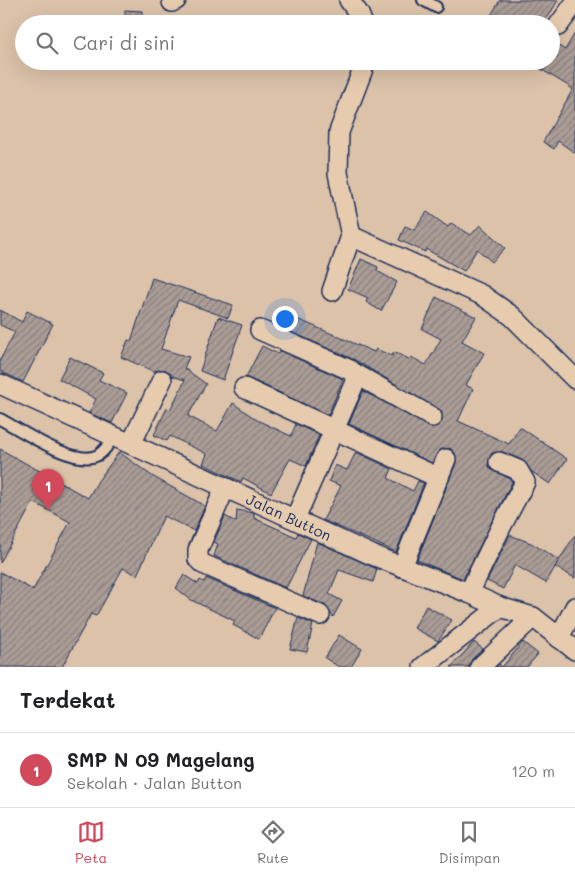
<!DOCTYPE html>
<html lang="id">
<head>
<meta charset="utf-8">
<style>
  body { margin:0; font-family:Mali,sans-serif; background:#f6f6f6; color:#202124 }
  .you { position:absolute; left:284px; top:318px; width:18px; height:18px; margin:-12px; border:4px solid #fff; border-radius:50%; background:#1a73e8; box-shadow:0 0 0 8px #1a73e833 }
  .badge { display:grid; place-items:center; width:32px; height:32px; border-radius:50%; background:#d1495b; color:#fff; font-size:16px; font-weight:700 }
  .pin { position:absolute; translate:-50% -41px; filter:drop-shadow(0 1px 2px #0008) }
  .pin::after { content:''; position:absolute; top:26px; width:18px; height:15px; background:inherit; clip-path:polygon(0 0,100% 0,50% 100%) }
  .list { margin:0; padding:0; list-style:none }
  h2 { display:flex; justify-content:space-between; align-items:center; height:65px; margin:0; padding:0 20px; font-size:21px }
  h2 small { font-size:16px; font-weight:400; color:#757577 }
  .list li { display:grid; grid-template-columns:32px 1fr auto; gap:15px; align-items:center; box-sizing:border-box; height:75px; padding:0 20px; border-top:1px solid #e0e0e0 }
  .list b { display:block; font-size:19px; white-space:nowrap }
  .list p { margin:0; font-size:16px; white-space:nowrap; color:#757577 }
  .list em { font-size:16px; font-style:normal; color:#757577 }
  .icon { flex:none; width:28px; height:28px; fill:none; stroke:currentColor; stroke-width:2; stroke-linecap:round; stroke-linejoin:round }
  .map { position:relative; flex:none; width:575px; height:667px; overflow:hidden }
  .search { position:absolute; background:#fff; box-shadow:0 5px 20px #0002; left:15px; right:15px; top:15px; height:55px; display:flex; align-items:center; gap:12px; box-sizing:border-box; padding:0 18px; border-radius:28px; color:#757577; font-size:19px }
  .sheet { height:140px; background:#fff }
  nav { display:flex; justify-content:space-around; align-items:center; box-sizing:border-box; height:70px; border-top:1px solid #e0e0e0; background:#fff; font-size:14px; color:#757577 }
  nav a { display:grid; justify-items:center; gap:2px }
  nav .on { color:#d1495b }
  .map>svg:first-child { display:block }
  .building { fill:url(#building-hatch); stroke:#1b2f5e }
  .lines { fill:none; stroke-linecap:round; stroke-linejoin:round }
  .service-casing { stroke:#1b2f5e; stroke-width:14 }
  .minor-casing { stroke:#1b2f5e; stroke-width:22 }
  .service { stroke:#e7cbae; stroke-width:10 }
  .minor { stroke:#e7cbae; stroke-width:19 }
  .labels { text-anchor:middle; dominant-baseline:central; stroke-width:5; stroke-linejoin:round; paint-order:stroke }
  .street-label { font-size:15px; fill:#1b2f5e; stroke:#e7cbae }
</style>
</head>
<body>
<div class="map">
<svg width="575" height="667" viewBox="0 0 575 667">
  <defs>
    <pattern id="building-hatch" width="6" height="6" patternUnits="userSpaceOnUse" patternTransform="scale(1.25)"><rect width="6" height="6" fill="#ab9d96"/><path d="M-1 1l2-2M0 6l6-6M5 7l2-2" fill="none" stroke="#8a807e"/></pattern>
  </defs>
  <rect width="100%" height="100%" fill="#dbc2a9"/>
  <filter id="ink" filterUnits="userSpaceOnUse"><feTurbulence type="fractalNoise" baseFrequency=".02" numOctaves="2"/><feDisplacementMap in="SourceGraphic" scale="10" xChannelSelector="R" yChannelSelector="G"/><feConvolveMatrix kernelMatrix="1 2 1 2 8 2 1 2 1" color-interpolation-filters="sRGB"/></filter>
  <g filter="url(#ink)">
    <g class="building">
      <path d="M 500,0 L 558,0 L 544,24 L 497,24 L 489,19 Z"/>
      <path d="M 125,10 L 142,11 L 142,24 L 125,24 Z"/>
      <path d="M 575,33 L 575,153 L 558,141 L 554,149 L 543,142 L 573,89 L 528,61 L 551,61 L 551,41 L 565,50 Z"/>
      <path d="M 427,212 L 448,227 L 451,223 L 471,235 L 480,225 L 505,248 L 492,262 L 477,249 L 464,271 L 426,249 L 425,252 L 399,240 L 405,226 L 414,230 Z"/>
      <path d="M 361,259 L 378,267 L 377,271 L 397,282 L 381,311 L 366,302 L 368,298 L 348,289 Z"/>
      <path d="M 152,278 L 233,305 L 228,318 L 178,300 L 161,349 L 189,357 L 184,368 L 206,384 L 188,416 L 217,431 L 233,403 L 257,420 L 291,436 L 296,424 L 319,435 L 306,466 L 290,459 L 271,493 L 243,478 L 241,482 L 203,464 L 207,454 L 170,436 L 167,441 L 154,435 L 167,408 L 170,410 L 185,380 L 172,376 L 166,370 L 153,371 L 121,357 L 128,340 L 131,341 Z"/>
      <path d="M 436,297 L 476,317 L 462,341 L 484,353 L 466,385 L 473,389 L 458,421 L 509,444 L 520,427 L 567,459 L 550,484 L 532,472 L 522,460 L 503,452 L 492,453 L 488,463 L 490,468 L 510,479 L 512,482 L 463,579 L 417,560 L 456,463 L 455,453 L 450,448 L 440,450 L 432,463 L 349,424 L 363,391 L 432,428 L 442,422 L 441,411 L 355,360 L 289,331 L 295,318 L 374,352 L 376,349 L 392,356 L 394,352 L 409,359 L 411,357 L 426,365 L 441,339 L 422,329 Z"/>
      <path d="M 0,310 L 22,322 L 27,311 L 53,324 L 23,382 L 0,371 L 0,360 L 15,332 L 0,325 Z"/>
      <path d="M 218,317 L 242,325 L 223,380 L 200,371 Z"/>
      <path d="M 262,346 L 278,354 L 280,351 L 343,379 L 328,415 L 246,377 Z"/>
      <path d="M 70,357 L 103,373 L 99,380 L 127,393 L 112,423 L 89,413 L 96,399 L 59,379 Z"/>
      <path d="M 0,449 L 88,498 L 98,481 L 119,452 L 152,476 L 205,506 L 194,531 L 164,516 L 137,575 L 123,568 L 96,616 L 91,614 L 62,667 L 0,667 L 0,572 L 33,590 L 70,522 L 33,502 L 0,563 Z"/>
      <path d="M 356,452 L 392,469 L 388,478 L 413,491 L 418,481 L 424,483 L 396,552 L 323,520 L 341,486 L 329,481 L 335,465 L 347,470 Z"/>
      <path d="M 237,510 L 254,513 L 254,518 L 296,537 L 298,533 L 311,539 L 286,588 L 214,556 L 218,544 L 214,542 L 225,516 L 236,522 Z"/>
      <path d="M 510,535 L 531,543 L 559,560 L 546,583 L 515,565 L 503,589 L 487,581 Z"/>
      <path d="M 575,535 L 575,578 L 555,567 Z"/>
      <path d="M 317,542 L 377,569 L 373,582 L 339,570 L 329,594 L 342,601 L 333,617 L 325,605 L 303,596 Z"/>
      <path d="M 184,575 L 198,584 L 200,580 L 204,582 L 206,578 L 275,608 L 259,639 L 233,625 L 235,621 L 191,600 L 176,588 Z"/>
      <path d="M 426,606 L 452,620 L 438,641 L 414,628 Z"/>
      <path d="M 298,618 L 313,624 L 307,652 L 290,649 Z"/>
      <path d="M 339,635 L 362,649 L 351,667 L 339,667 L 325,658 Z"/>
      <path d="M 474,642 L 483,649 L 472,659 L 469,667 L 451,667 Z"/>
      <path d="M 523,642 L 538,654 L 527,667 L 496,667 L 499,664 L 502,667 Z"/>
    </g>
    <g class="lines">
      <g class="service-casing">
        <g id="service">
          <path d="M 423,0 L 436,7"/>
          <path d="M 0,419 C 21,430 76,468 98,455 C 105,451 109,444 112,437"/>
        </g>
      </g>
      <g class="minor-casing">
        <g id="minor">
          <path d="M 349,0 L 359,14 L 363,24"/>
          <path d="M 172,2 L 176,0"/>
          <path d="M 558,26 L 575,3"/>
          <path d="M 351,236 L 482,295 L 512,316 L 575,379"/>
          <path d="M 332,291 L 351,236 L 338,173 L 339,132 L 366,61"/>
          <path d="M 260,330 L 350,370 L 354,373 L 355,382 L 295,519"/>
          <path d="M 354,373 L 432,417"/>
          <path id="s1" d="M 0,384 L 372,555 L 469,593 L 500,607 L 533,617 L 575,650"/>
          <path d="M 244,388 L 439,478"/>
          <path d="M 131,444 L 162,380"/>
          <path d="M 225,488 L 198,550 L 198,559 L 203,564 L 320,615"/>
          <path d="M 402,567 L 446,459"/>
          <path d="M 469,593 L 501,527 L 525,482 L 518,470 L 499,462"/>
          <path d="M 559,638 L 575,607"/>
          <path d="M 423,667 L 500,607"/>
          <path d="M 480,667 L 533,617"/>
        </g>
      </g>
      <use href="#service" class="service"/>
      <use href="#minor" class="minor"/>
    </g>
  </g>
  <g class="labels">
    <g class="street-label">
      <text stroke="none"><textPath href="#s1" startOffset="318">Jalan Button</textPath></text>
    </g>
  </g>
</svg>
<div class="you"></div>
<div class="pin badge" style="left:48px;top:510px">1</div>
<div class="search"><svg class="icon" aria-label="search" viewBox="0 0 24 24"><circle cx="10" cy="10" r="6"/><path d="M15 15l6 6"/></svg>Cari di sini</div>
</div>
<section class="sheet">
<h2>Terdekat<small></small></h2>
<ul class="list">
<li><span class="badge">1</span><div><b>SMP N 09 Magelang</b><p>Sekolah · Jalan Button</p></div><em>120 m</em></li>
</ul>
</section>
<nav>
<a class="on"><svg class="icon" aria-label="map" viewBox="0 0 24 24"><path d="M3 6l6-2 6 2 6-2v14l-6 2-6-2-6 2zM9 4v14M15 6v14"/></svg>Peta</a>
<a><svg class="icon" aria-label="directions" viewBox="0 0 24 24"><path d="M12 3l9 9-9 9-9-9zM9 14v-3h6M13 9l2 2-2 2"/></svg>Rute</a>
<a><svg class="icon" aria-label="saved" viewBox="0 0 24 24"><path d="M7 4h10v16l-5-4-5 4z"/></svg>Disimpan</a>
</nav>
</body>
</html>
